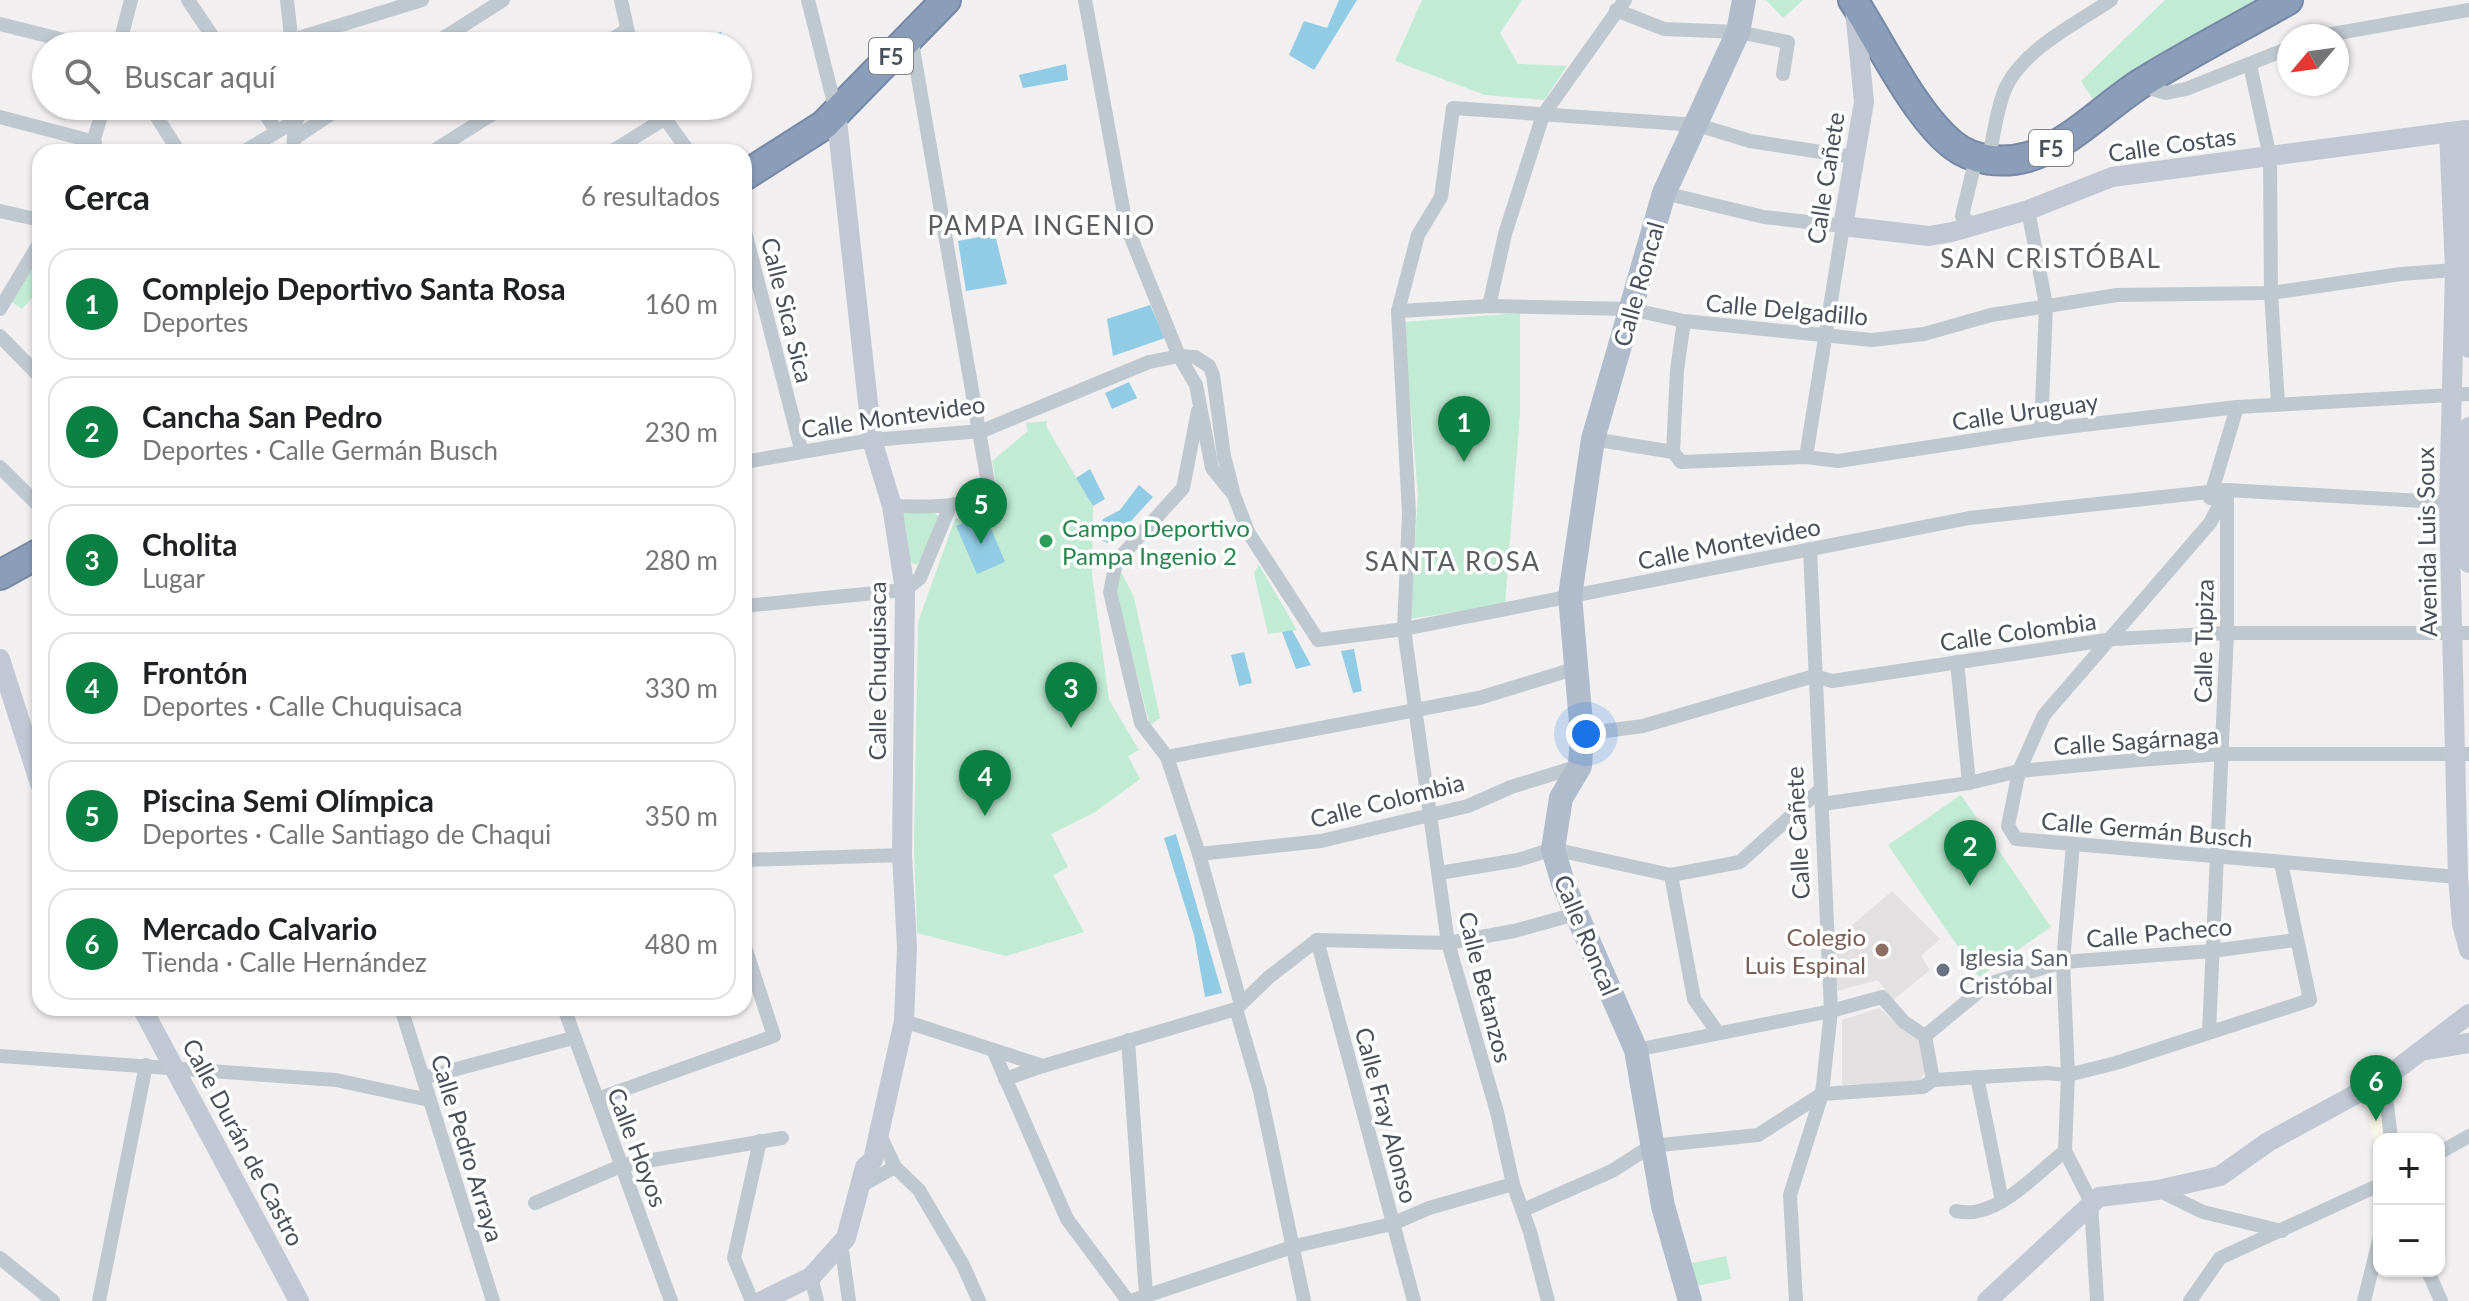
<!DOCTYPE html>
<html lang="es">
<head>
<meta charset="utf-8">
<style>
  body { margin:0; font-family:Lato,sans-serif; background:#f6f6f6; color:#202124 }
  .controls { position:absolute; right:24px; bottom:24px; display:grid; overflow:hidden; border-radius:16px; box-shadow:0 2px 6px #0004 }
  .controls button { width:72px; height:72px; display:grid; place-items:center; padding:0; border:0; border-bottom:2px solid #e0e0e0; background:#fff; color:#202124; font:40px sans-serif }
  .compass { position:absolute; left:2277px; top:24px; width:72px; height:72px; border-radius:50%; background:#fff; box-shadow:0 2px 6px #0004; rotate:241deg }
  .you { position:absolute; left:1586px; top:734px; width:28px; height:28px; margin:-20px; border:6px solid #fff; border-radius:50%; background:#1a73e8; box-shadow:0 0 0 12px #1a73e833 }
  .badge { display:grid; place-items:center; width:52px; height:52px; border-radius:50%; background:#0b8043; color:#fff; font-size:26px; font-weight:700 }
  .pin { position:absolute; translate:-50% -66px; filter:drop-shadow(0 2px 4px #0008) }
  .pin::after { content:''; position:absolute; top:42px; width:28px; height:24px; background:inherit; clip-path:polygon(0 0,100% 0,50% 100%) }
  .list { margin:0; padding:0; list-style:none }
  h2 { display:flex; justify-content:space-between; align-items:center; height:104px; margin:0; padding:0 32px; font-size:34px }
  h2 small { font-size:26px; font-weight:400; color:#757577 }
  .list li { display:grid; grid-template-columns:52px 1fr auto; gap:24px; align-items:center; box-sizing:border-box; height:112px; margin:0 16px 16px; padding:0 16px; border:2px solid #e0e0e0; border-radius:24px }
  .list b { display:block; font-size:30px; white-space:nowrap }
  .list p { margin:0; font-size:26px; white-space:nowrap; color:#757577 }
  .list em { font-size:26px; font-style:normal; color:#757577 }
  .icon { flex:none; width:44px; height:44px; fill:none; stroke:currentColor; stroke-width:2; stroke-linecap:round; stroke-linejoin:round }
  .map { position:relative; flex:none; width:2469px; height:1301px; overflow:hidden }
  .search { position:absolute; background:#fff; box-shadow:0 2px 6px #0004; left:32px; top:32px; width:720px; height:88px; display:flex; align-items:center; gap:20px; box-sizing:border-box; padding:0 28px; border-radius:44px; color:#757577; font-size:30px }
  .panel { position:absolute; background:#fff; box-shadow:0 2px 6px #0004; left:32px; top:144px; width:720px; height:872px; border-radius:24px }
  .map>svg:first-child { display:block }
  .commercial { fill:#faf7e9 }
  .education { fill:#e2e0e0 }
  .green { fill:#c1ebd4 }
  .water { fill:#91cce4 }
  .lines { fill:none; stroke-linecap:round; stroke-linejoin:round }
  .highway-casing { stroke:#7688a5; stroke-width:32 }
  .street { stroke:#c0c8cf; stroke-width:14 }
  .secondary { stroke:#c1c8d4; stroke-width:20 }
  .primary { stroke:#b0bccb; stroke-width:24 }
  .highway { stroke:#8a9db9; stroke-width:28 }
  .leisure-dot { fill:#2e9e5b; stroke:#fff; stroke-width:3 }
  .education-dot { fill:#8d6e63; stroke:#fff; stroke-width:3 }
  .worship-dot { fill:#6b7280; stroke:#fff; stroke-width:3 }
  .labels { text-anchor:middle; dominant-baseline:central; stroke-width:7; stroke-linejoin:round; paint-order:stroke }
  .shield { fill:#fff; stroke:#7f848c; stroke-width:2 }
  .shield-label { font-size:22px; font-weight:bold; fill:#48505a }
  .street-label { font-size:24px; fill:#48505a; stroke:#fff }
  .leisure-label { font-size:24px; fill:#27864d; stroke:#fff; text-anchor:start }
  .education-label { font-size:24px; fill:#785e54; stroke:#fff; text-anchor:end }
  .worship-label { font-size:24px; fill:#5b616d; stroke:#fff; text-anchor:start }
  .neighbourhood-label { font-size:26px; letter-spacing:2px; fill:#5c5e63; stroke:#fff }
</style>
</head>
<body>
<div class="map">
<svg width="2469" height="1301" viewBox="0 0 2469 1301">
  <rect width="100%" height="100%" fill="#f1efef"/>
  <path class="commercial" d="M 2379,1097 L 2385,1139 L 2379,1139 L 2379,1162 L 2366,1104 Z"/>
  <g class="education">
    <path d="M 1892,891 L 1940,939 L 1921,956 L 1930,970 L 1893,1000 L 1878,980 L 1836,991 L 1837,938 Z"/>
    <path d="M 1879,1008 L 1902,1029 L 1919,1039 L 1925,1071 L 1920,1082 L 1842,1085 L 1842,1020 Z"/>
  </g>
  <g class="green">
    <path d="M 1422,0 L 1522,0 L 1500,33 L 1518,64 L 1567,66 L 1544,100 L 1485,95 L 1395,61 Z"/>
    <path d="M 1766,0 L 1803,0 L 1783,18 Z"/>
    <path d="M 2165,0 L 2261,0 L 2177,47 L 2094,101 L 2081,81 Z"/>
    <path d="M 33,266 L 40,274 L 40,289 L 22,309 L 12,302 Z"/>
    <path d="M 1520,313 L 1520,413 L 1505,604 L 1410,619 L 1418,494 L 1403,322 Z"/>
    <path d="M 1047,421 L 1046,426 L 1093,506 L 1092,575 L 1109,700 L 1139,750 L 1128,756 L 1140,779 L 1095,812 L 1051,834 L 1068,867 L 1053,875 L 1084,932 L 1006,956 L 917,933 L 914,848 L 918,622 L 955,519 L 999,499 L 992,461 L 1028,431 L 1026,423 Z"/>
    <path d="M 912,511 L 934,512 L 938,516 L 922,559 L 916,565 L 908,561 L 902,514 Z"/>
    <path d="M 1259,565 L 1297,630 L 1268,634 L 1254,573 Z"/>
    <path d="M 1121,572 L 1134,597 L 1160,718 L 1150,725 L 1116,594 Z"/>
    <path d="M 1961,795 L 2051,927 L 1979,977 L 1888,845 Z"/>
    <path d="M 1726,1256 L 1731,1279 L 1691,1287 L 1687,1264 Z"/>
  </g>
  <g class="water">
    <path d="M 1339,0 L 1357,0 L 1314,70 L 1289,55 L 1304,21 L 1327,28 Z"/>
    <path d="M 721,32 L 725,46 L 674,46 Z"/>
    <path d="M 1066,64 L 1068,80 L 1023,88 L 1019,75 Z"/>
    <path d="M 995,234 L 1007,284 L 966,291 L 958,241 Z"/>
    <path d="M 1150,305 L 1165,338 L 1113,356 L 1107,319 Z"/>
    <path d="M 1129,382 L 1137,398 L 1112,409 L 1105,393 Z"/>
    <path d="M 1090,469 L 1105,499 L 1093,506 L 1076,478 Z"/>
    <path d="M 1139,485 L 1153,497 L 1110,544 L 1101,540 L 1099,532 L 1103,519 L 1120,510 Z"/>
    <path d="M 985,514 L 1005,562 L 977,574 L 956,526 Z"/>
    <path d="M 1292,630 L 1311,665 L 1296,669 L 1282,632 Z"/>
    <path d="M 1354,649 L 1362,691 L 1353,693 L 1341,651 Z"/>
    <path d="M 1244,652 L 1252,683 L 1239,686 L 1231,655 Z"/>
    <path d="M 1176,834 L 1222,993 L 1205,997 L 1194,935 L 1164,838 Z"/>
  </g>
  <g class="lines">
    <g class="highway-casing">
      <g id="highway">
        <path d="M 1853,0 C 1880,42 1915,115 1953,145 C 1973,161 2003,164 2028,157 C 2071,144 2103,108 2140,84 C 2188,54 2239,28 2288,0"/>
        <path d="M 744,176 L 824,125 L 946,0"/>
        <path d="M 0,575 L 40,553"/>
      </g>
    </g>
    <g class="street">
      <path d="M 188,0 L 219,46"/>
      <path d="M 287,0 L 292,46"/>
      <path d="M 621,0 L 631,46"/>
      <path d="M 808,0 L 836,111"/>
      <path d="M 1085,0 L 1126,225 L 1179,356 L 1196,385 L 1212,468 L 1234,495 L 1248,532 L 1318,640 L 1404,629 L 1969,518 L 2227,490 L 2457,503"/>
      <path d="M 1616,10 L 1664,29 L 1738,32 L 1788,42 L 1783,74"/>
      <path d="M 0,24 L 88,46"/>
      <path d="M 2321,36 L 2469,10"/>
      <path d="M 292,40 L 422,0"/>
      <path d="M 119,46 L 131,0"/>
      <path d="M 431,46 L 503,0"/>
      <path d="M 601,46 L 627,30"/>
      <path d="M 2250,65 L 2270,157 L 2271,293 L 2278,404"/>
      <path d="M 2140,85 L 2166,93 L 2186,89 L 2289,48"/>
      <path d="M 150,106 L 179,152"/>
      <path d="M 260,106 L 277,132"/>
      <path d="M 656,106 L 689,152"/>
      <path d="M 0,117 L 95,142"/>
      <path d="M 295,138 L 343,106"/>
      <path d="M 90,152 L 104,106"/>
      <path d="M 243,152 L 297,120"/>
      <path d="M 293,152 L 296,106"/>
      <path d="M 432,152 L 505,106"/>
      <path d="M 611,152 L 664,119"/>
      <path d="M 1976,158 L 1962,216 L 1971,224 L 1980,222"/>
      <path d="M 1988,160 C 1994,137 1996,109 2006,87 C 2025,48 2076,24 2111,0"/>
      <path d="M 1664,193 L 1764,217 L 1843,226 L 1806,457"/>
      <path d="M 2028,210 L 2046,305 L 2041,430"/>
      <path d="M 0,211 L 40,220"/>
      <path d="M 744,228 L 801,449"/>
      <path d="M 1489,306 L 1505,234 L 1543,115 L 1625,0"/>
      <path d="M 0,309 L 40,242"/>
      <path d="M 1398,311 L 1489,306 L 1630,309 L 1684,321 L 1872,340 L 1924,334 L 1991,315 L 2117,295 L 2271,293 L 2401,274 L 2455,270"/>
      <path d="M 0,336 L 40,377"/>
      <path d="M 1198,411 L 1183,488 L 1116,562 L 1110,592 L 1141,723 L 1167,757 L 1199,854 L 1240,1001"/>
      <path d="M 1593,439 L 1673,452 L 1681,462 L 1806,457 L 1838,461 L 2041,430 L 2237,407 L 2469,394"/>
      <path d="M 1673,452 L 1677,370 L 1684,321"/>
      <path d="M 744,462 L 872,440 L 982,431 L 1149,362 L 1179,356 L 1195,357 L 1209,366 L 1213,375 L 1224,456 L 1233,491"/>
      <path d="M 0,467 L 40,507"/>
      <path d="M 2227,490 L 2210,523 L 2044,715 L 2019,771 L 2008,826 L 2016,839 L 2458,877"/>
      <path d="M 2210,498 L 2237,407"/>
      <path d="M 892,506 C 924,506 964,511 989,489 L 911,37"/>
      <path d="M 744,606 L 905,590 L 920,578 L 950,506"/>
      <path d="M 1957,662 L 1969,783"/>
      <path d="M 1582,734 L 1643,726 L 1814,676 L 1832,681 L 2113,639 L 2227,633 L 2469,633"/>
      <path d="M 1167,757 L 1479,698 L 1577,668"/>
      <path d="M 1822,804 L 1969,783 L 2019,771 L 2138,760 L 2222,754 L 2469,754"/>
      <path d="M 2073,844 L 2063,962 L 2068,1075 L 2065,1151 L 2091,1202 L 2097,1301"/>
      <path d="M 1199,854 L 1321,841 L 1468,806 L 1511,787 L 1579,766"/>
      <path d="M 744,860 L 902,855"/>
      <path d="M 1439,873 L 1518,860 L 1553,849 L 1671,875 L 1740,862 L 1821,789"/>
      <path d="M 1671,875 L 1694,999 L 1718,1033"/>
      <path d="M 1317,940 L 1414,1301"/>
      <path d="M 401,1008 L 493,1301"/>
      <path d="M 564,1008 L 671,1301"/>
      <path d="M 1236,1009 L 1260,1091 L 1304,1301"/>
      <path d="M 904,1021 L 1043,1066 L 1236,1009 L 1269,977 L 1317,940 L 1448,943 L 1514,931 L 1576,914"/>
      <path d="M 2209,1032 L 2227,633 L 2227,494"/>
      <path d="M 1128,1040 L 1146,1295"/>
      <path d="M 993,1050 L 1067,1219 L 1128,1301"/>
      <path d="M 1636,1050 L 1831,1011 L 1882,997 L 1904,1022 L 1925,1036 L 1988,984 L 2063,962 L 2212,951 L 2296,940"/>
      <path d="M 0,1056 L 336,1080 L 429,1100"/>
      <path d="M 1977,1077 L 2002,1201"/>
      <path d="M 423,1078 L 573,1038"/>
      <path d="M 1005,1079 L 1043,1066"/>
      <path d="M 2384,1079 L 2391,1139"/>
      <path d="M 1933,1080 L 2047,1073 L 2068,1075 L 2116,1063 L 2310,1000 L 2281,863"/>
      <path d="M 597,1099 L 774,1036 L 744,944"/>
      <path d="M 879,1133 L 895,1167 L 919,1190 L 963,1265 L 979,1301"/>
      <path d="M 2439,1153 L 2469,1136"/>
      <path d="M 859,1187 L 895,1167"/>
      <path d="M 2158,1190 L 2203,1212 L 2282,1231"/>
      <path d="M 535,1203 L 623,1165 L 782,1138"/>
      <path d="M 1523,1210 L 1612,1171 L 1651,1146 L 1758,1135 L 1822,1094 L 1923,1087 L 1933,1080 L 1925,1036"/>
      <path d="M 1956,1211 C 1995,1221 2036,1174 2065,1151"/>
      <path d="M 841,1243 L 849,1301"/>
      <path d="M 0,1258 L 53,1301"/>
      <path d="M 2430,1276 L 2441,1301"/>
      <path d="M 811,1277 L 817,1301"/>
      <path d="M 99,1301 L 146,1065"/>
      <path d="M 752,1301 L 734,1258 L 760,1141"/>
      <path d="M 1131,1301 L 1295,1246 L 1392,1224 L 1429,1208 L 1513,1184"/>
      <path d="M 1548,1301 L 1530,1232 L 1513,1184 L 1497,1112 L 1448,943 L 1404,629 L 1409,513 L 1398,311 L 1418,235 L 1441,197 L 1453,108 L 1698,125 L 1750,141 L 1853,157"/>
      <path d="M 1796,1301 L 1790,1195 L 1822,1094 L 1831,1011 L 1810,549"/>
      <path d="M 2190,1301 L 2220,1258 L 2379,1185"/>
      <path d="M 2364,1301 L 2379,1241"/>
    </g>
    <g class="secondary">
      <path d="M 1855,10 L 1864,102 L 1843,226 L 1929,236 L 1952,232 L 2028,210 L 2112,177 L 2466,130 L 2469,348"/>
      <path d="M 2449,132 L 2455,270 L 2449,503 L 2458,877 L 2462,924 L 2469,950"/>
      <path d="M 2469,427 L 2469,563"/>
      <path d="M 0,659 L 40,784"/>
      <path d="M 142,1008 L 299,1301"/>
      <path d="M 2425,1050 L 2469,1043"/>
      <path d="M 762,1301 L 811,1277 L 846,1238 L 865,1167 L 873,1160 L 904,1021 L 907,947 L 902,855 L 905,590 L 892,506 L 872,440 L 836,111"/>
      <path d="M 1987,1301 L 2099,1197 L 2158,1190 L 2220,1176 L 2268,1142 L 2384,1079 L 2469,1014"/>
    </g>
    <path class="primary" d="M 1690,1301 L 1663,1206 L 1636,1050 L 1563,883 L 1553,849 L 1561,798 L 1580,766 L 1582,734 L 1570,596 L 1593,439 L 1664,193 L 1738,32 L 1744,0"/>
    <use href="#highway" class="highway"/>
  </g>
  <circle class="leisure-dot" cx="1046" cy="541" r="8"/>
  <circle class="education-dot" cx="1882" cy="950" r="8"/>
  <circle class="worship-dot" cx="1943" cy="970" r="8"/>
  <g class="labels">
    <g class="shield">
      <rect x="869" y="38" width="44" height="36" rx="6"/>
      <rect x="2029" y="130" width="44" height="36" rx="6"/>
    </g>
    <g class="shield-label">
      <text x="891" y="56">F5</text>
      <text x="2051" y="148">F5</text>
    </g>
    <g class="street-label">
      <text transform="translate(2172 144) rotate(-8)">Calle Costas</text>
      <text transform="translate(1825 178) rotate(-81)">Calle Cañete</text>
      <text transform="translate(1638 284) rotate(-74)">Calle Roncal</text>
      <text transform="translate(1787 309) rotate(5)">Calle Delgadillo</text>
      <text transform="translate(788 310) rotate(76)">Calle Sica Sica</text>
      <text transform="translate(2025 411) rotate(-8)">Calle Uruguay</text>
      <text transform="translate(893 416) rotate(-8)">Calle Montevideo</text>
      <text transform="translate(2426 542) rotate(-91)">Avenida Luis Soux</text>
      <text transform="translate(1729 543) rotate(-11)">Calle Montevideo</text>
      <text transform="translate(2018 631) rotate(-8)">Calle Colombia</text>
      <text transform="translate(2203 641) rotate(-89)">Calle Tupiza</text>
      <text transform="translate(876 671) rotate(-90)">Calle Chuquisaca</text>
      <text transform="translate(2136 740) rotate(-4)">Calle Sagárnaga</text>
      <text transform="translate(1387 800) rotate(-14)">Calle Colombia</text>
      <text transform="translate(2147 829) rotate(5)">Calle Germán Busch</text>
      <text transform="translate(1797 833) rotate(-93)">Calle Cañete</text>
      <text transform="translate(2159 932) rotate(-5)">Calle Pacheco</text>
      <text transform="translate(1587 935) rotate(67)">Calle Roncal</text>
      <text transform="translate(1486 987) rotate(76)">Calle Betanzos</text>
      <text transform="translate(1387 1115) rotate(75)">Calle Fray Alonso</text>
      <text transform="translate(244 1142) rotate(62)">Calle Durán de Castro</text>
      <text transform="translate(638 1147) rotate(69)">Calle Hoyos</text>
      <text transform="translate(468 1148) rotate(73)">Calle Pedro Arraya</text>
    </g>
    <g class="leisure-label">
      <text x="1062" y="527">Campo Deportivo<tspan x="1062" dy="28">Pampa Ingenio 2</tspan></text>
    </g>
    <g class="education-label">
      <text x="1866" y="936">Colegio<tspan x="1866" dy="28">Luis Espinal</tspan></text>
    </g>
    <g class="worship-label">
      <text x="1959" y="956">Iglesia San<tspan x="1959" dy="28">Cristóbal</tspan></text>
    </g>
    <g class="neighbourhood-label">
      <text x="1042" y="225">PAMPA INGENIO</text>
      <text x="2051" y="258">SAN CRISTÓBAL</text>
      <text x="1453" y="561">SANTA ROSA</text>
    </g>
  </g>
</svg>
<div class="controls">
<button>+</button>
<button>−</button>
</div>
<svg class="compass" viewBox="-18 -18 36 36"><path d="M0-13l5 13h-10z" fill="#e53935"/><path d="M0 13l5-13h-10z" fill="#757577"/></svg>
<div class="you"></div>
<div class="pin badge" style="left:1464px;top:462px">1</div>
<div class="pin badge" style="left:1970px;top:886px">2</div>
<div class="pin badge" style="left:1071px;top:728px">3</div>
<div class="pin badge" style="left:985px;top:816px">4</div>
<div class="pin badge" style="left:981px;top:544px">5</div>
<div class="pin badge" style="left:2376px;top:1121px">6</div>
<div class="search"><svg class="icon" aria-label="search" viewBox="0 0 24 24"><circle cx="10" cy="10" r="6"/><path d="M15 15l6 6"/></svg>Buscar aquí</div>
<section class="panel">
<h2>Cerca<small>6 resultados</small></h2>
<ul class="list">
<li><span class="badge">1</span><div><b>Complejo Deportivo Santa Rosa</b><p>Deportes</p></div><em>160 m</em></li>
<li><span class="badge">2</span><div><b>Cancha San Pedro</b><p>Deportes · Calle Germán Busch</p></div><em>230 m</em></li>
<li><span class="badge">3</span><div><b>Cholita</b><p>Lugar</p></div><em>280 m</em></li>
<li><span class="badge">4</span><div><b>Frontón</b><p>Deportes · Calle Chuquisaca</p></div><em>330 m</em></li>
<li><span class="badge">5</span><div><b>Piscina Semi Olímpica</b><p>Deportes · Calle Santiago de Chaqui</p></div><em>350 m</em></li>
<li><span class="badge">6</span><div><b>Mercado Calvario</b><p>Tienda · Calle Hernández</p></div><em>480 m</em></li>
</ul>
</section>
</div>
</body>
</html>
